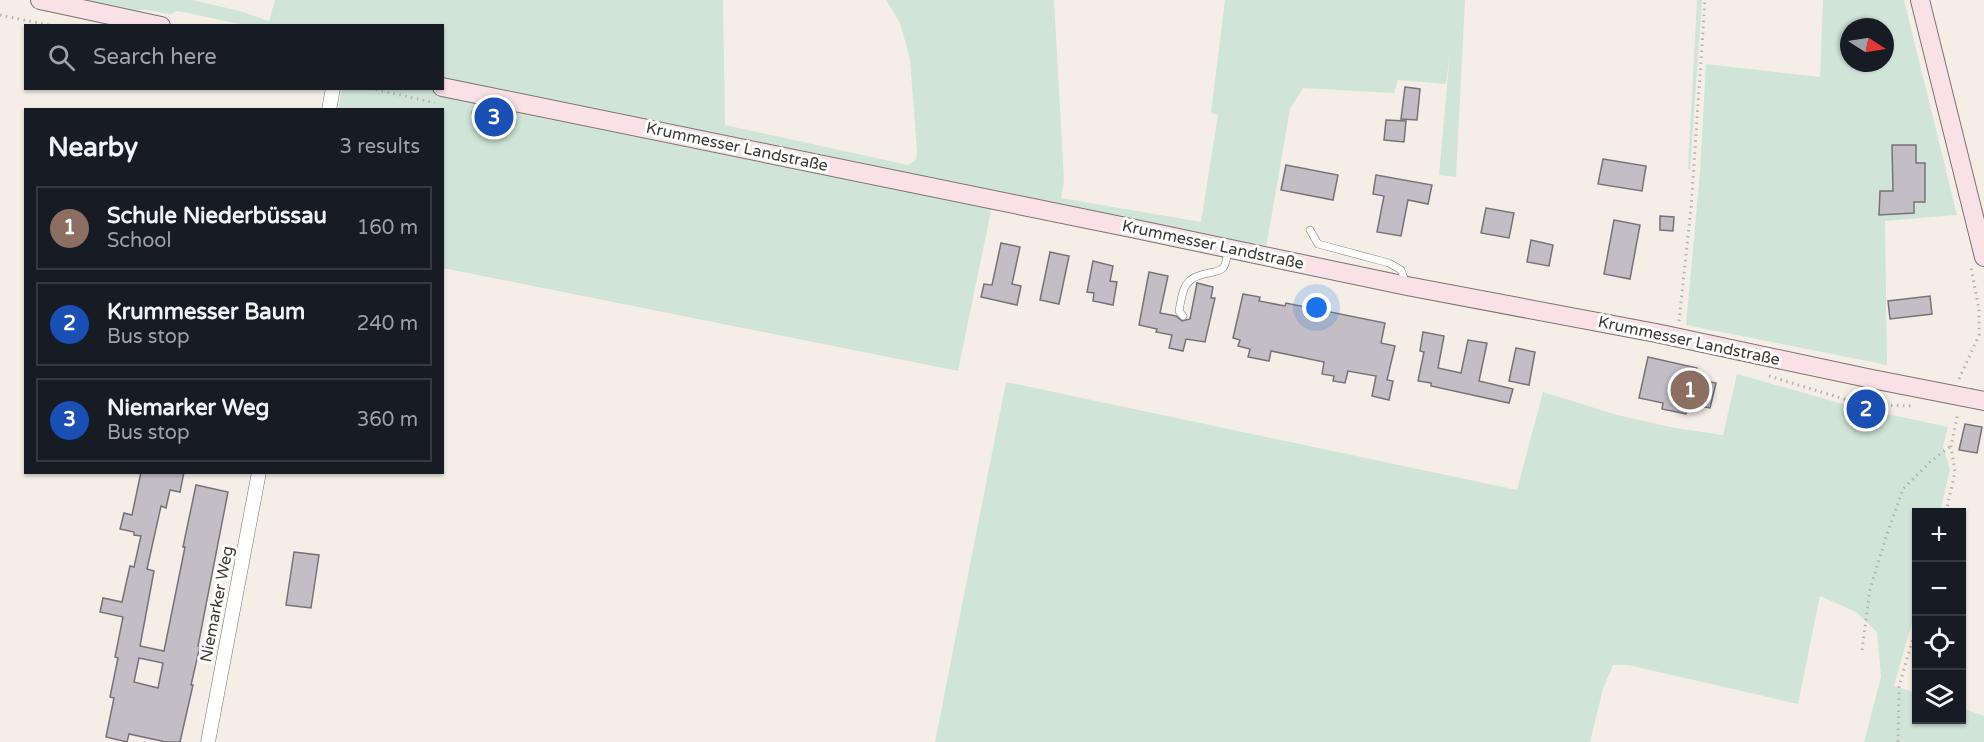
<!DOCTYPE html>
<html lang="en">
<head>
<meta charset="utf-8">
<style>
  body { margin:0; font-family:"Varela Round",sans-serif; background:#20242c; color:#f1f3f6 }
  .controls { position:absolute; right:18px; bottom:18px; display:grid; overflow:hidden; border-radius:0px; box-shadow:0 2px 4px #0004 }
  .controls button { width:54px; height:54px; display:grid; place-items:center; padding:0; border:0; border-bottom:2px solid #363941; background:#171b24; color:#f1f3f6; font:30px sans-serif }
  .compass { position:absolute; left:1840px; top:18px; width:54px; height:54px; border-radius:50%; background:#171b24; box-shadow:0 2px 4px #0004; rotate:102deg }
  .you { position:absolute; left:1317px; top:308px; width:21px; height:21px; margin:-15px; border:4px solid #fff; border-radius:50%; background:#1a73e8; box-shadow:0 0 0 9px #1a73e833 }
  .badge { display:grid; place-items:center; width:39px; height:39px; border-radius:50%; background:#ea580c; color:#fff; font-size:20px; font-weight:700 }
  .pin { position:absolute; translate:-50% -50%; border:3px solid #fff; box-shadow:0 2px 6px #0006 }
  .list { margin:0; padding:0; list-style:none }
  h2 { display:flex; justify-content:space-between; align-items:center; height:78px; margin:0; padding:0 24px; font-size:26px }
  h2 small { font-size:20px; font-weight:400; color:#9ea1a6 }
  .list li { display:grid; grid-template-columns:39px 1fr auto; gap:18px; align-items:center; box-sizing:border-box; height:84px; margin:0 12px 12px; padding:0 12px; border:2px solid #363941; border-radius:0px }
  .list b { display:block; font-size:22px; white-space:nowrap }
  .list p { margin:0; font-size:20px; white-space:nowrap; color:#9ea1a6 }
  .list em { font-size:20px; font-style:normal; color:#9ea1a6 }
  .icon { flex:none; width:33px; height:33px; fill:none; stroke:currentColor; stroke-width:2; stroke-linecap:round; stroke-linejoin:round }
  .map { position:relative; flex:none; width:1984px; height:742px; overflow:hidden }
  .search { position:absolute; background:#171b24; box-shadow:0 2px 4px #0004; left:24px; top:24px; width:420px; height:66px; display:flex; align-items:center; gap:15px; box-sizing:border-box; padding:0 21px; border-radius:0px; color:#9ea1a6; font-size:22px }
  .panel { position:absolute; background:#171b24; box-shadow:0 2px 4px #0004; left:24px; top:108px; width:420px; height:366px; border-radius:0px }
  .map>svg:first-child { display:block }
  .green { fill:#d0e5d7; fill-rule:evenodd }
  .building { fill:#c3bec5; stroke:#777278; stroke-width:1.5; fill-rule:evenodd }
  .lines { fill:none; stroke-linecap:round; stroke-linejoin:round }
  .service-casing { stroke:#7a746f; stroke-width:8 }
  .minor-casing { stroke:#7a746f; stroke-width:15 }
  .secondary-casing { stroke:#7a746f; stroke-width:20 }
  .path { stroke:#b7b2ad; stroke-width:3; stroke-dasharray:1.5 4.5; stroke-linecap:butt }
  .service { stroke:#fff; stroke-width:7 }
  .minor { stroke:#fff; stroke-width:14 }
  .secondary { stroke:#fae1e8; stroke-width:18 }
  .labels { text-anchor:middle; dominant-baseline:central; stroke-width:6; stroke-linejoin:round; paint-order:stroke }
  .street-label { font-size:16px; fill:#3b3836; stroke:#fff }
</style>
</head>
<body>
<div class="map">
<svg width="1984" height="742" viewBox="0 0 1984 742">
  <rect width="100%" height="100%" fill="#f4eee7"/>
  <g class="green">
    <path d="M 67,0 L 192,0 L 240,11 L 269,21 L 275,0 L 723,0 L 725,125 L 908,165 L 916,160 L 917,151 L 910,59 L 900,23 L 886,0 L 1054,0 L 1064,180 L 1061,198 L 1201,222 L 1218,115 L 1211,113 L 1225,0 L 1465,0 L 1456,177 L 1439,175 L 1450,53 L 1446,84 L 1398,80 L 1394,93 L 1303,88 L 1290,109 L 1265,253 L 443,79 L 442,26 L 244,25 L 188,13 L 176,11 L 171,14 L 145,10 L 123,11 Z"/>
    <path d="M 1697,0 L 1702,0 L 1690,170 L 1688,169 Z"/>
    <path d="M 1823,0 L 1904,0 L 1957,215 L 1885,221 L 1887,365 L 1686,325 L 1700,172 L 1706,64 L 1820,77 ZM 1849,27 L 1885,27 L 1885,63 L 1849,63 Z"/>
    <path d="M 342,89 L 435,89 L 992,206 L 958,371 L 443,268 L 442,110 L 338,110 Z"/>
    <path d="M 1737,374 L 1850,406 L 1948,427 L 1943,446 L 1950,469 L 1940,512 L 1916,512 L 1916,608 L 1894,686 L 1916,693 L 1916,720 L 1962,720 L 1962,708 L 1984,716 L 1984,742 L 1864,742 L 1881,677 L 1877,632 L 1856,612 L 1820,596 L 1798,704 L 1628,665 L 1613,665 L 1603,689 L 1590,742 L 935,742 L 1006,382 L 1517,490 L 1543,392 L 1617,415 L 1675,428 L 1723,435 Z"/>
  </g>
  <g class="building">
    <path d="M 1405,87 L 1420,89 L 1417,120 L 1401,119 Z"/>
    <path d="M 1386,120 L 1406,121 L 1404,142 L 1384,140 Z"/>
    <path d="M 1892,145 L 1916,145 L 1916,163 L 1925,163 L 1925,202 L 1914,202 L 1914,213 L 1879,215 L 1880,191 L 1893,191 Z"/>
    <path d="M 1603,159 L 1646,166 L 1642,191 L 1598,184 Z"/>
    <path d="M 1286,165 L 1338,175 L 1333,200 L 1281,190 Z"/>
    <path d="M 1376,175 L 1432,185 L 1428,204 L 1408,200 L 1401,236 L 1377,232 L 1384,196 L 1373,194 Z"/>
    <path d="M 1486,208 L 1514,213 L 1509,238 L 1481,233 Z"/>
    <path d="M 1660,216 L 1674,217 L 1673,231 L 1660,230 Z"/>
    <path d="M 1614,220 L 1640,225 L 1630,279 L 1604,274 Z"/>
    <path d="M 1531,240 L 1553,245 L 1549,266 L 1527,262 Z"/>
    <path d="M 1001,243 L 1020,247 L 1012,284 L 1021,286 L 1017,305 L 981,297 L 984,284 L 992,285 Z"/>
    <path d="M 1050,252 L 1069,256 L 1059,304 L 1040,300 Z"/>
    <path d="M 1093,261 L 1113,266 L 1110,281 L 1117,282 L 1113,305 L 1093,301 L 1094,293 L 1087,292 Z"/>
    <path d="M 1149,272 L 1168,276 L 1160,313 L 1176,316 L 1182,321 L 1190,319 L 1197,283 L 1213,287 L 1211,298 L 1215,298 L 1205,342 L 1186,339 L 1183,351 L 1169,348 L 1172,335 L 1156,332 L 1157,329 L 1139,325 Z"/>
    <path d="M 1243,294 L 1260,297 L 1259,301 L 1285,306 L 1286,303 L 1385,323 L 1381,343 L 1395,346 L 1387,380 L 1393,381 L 1389,400 L 1372,396 L 1376,376 L 1348,371 L 1345,383 L 1333,381 L 1334,376 L 1322,374 L 1324,362 L 1271,351 L 1269,361 L 1248,357 L 1250,349 L 1238,346 L 1240,340 L 1233,338 Z"/>
    <path d="M 1930,296 L 1932,314 L 1890,319 L 1888,301 Z"/>
    <path d="M 1423,332 L 1444,336 L 1438,368 L 1461,373 L 1468,340 L 1487,343 L 1479,381 L 1513,389 L 1509,403 L 1431,386 L 1431,383 L 1418,381 L 1424,352 L 1420,351 Z"/>
    <path d="M 1516,348 L 1535,352 L 1529,385 L 1509,381 Z"/>
    <path d="M 1648,357 L 1697,368 L 1695,379 L 1716,383 L 1710,408 L 1689,404 L 1686,414 L 1662,409 L 1663,403 L 1639,398 Z"/>
    <path d="M 1965,424 L 1982,427 L 1977,453 L 1959,450 Z"/>
    <path d="M 141,472 L 184,472 L 180,492 L 170,490 L 166,508 L 161,506 L 147,569 L 154,571 L 140,646 L 164,651 L 185,547 L 183,547 L 196,485 L 228,492 L 198,646 L 200,646 L 191,685 L 193,685 L 180,742 L 166,742 L 129,734 L 127,742 L 106,737 L 114,698 L 110,697 L 118,658 L 115,657 L 123,617 L 100,612 L 103,598 L 122,602 L 130,566 L 134,567 L 141,536 L 134,535 L 134,532 L 120,529 L 124,513 L 132,515 ZM 139,658 L 163,663 L 158,688 L 134,682 Z"/>
    <path d="M 294,552 L 319,555 L 311,608 L 286,605 Z"/>
  </g>
  <g class="lines">
    <g class="service-casing">
      <g id="service">
        <path d="M 1310,230 L 1318,244 L 1389,263 L 1401,270 L 1406,284"/>
        <path d="M 1183,316 L 1179,311 C 1183,288 1184,277 1209,273 C 1214,272 1220,271 1223,268 C 1227,263 1227,254 1228,249"/>
      </g>
    </g>
    <g class="minor-casing">
      <g id="minor">
        <path d="M 329,110 L 333,88"/>
        <path d="M 208,742 L 259,472"/>
      </g>
    </g>
    <g class="secondary-casing">
      <g id="secondary">
        <path d="M 40,0 L 161,26"/>
        <path d="M 1920,0 L 1984,257"/>
        <path d="M 442,87 L 1131,228 L 1407,286 L 1656,333 L 1872,379 L 1984,401"/>
      </g>
    </g>
    <g class="path">
      <path d="M 0,15 L 53,26"/>
      <path d="M 370,88 L 435,103"/>
      <path d="M 471,112 L 499,117"/>
      <path d="M 1679,321 L 1691,208 L 1705,0"/>
      <path d="M 1769,376 L 1854,402 L 1878,405 L 1915,406"/>
      <path d="M 1959,379 L 1979,335 L 1979,309 L 1971,268"/>
      <path d="M 1946,512 L 1955,472 L 1951,446 L 1958,413"/>
      <path d="M 1862,650 L 1870,589 L 1887,534 L 1903,489 L 1931,461 L 1951,446"/>
      <path d="M 1898,742 L 1899,687 L 1916,627"/>
    </g>
    <use href="#service" class="service"/>
    <use href="#minor" class="minor"/>
    <use href="#secondary" class="secondary"/>
  </g>
  <g class="labels">
    <g class="street-label">
      <text transform="translate(737 147) rotate(12)">Krummesser Landstraße</text>
      <text transform="translate(1213 245) rotate(12)">Krummesser Landstraße</text>
      <text transform="translate(1689 341) rotate(12)">Krummesser Landstraße</text>
      <text transform="translate(217 604) rotate(-79)">Niemarker Weg</text>
    </g>
  </g>
</svg>
<div class="controls">
<button>+</button>
<button>−</button>
<button><svg class="icon" aria-label="locate" viewBox="0 0 24 24"><circle cx="12" cy="12" r="6"/><path d="M12 2v4M12 18v4M2 12h4M18 12h4"/></svg></button>
<button><svg class="icon" aria-label="layers" viewBox="0 0 24 24"><path d="M12 4l9 5-9 5-9-5zM3 14l9 5 9-5"/></svg></button>
</div>
<svg class="compass" viewBox="-18 -18 36 36"><path d="M0-13l5 13h-10z" fill="#e53935"/><path d="M0 13l5-13h-10z" fill="#9ea1a6"/></svg>
<div class="you"></div>
<div class="pin badge" style="left:1690px;top:390px;background:#8d6e63">1</div>
<div class="pin badge" style="left:1866px;top:409px;background:#1a4fb4">2</div>
<div class="pin badge" style="left:494px;top:117px;background:#1a4fb4">3</div>
<div class="search"><svg class="icon" aria-label="search" viewBox="0 0 24 24"><circle cx="10" cy="10" r="6"/><path d="M15 15l6 6"/></svg>Search here</div>
<section class="panel">
<h2>Nearby<small>3 results</small></h2>
<ul class="list">
<li><span class="badge" style="background:#8d6e63">1</span><div><b>Schule Niederbüssau</b><p>School</p></div><em>160 m</em></li>
<li><span class="badge" style="background:#1a4fb4">2</span><div><b>Krummesser Baum</b><p>Bus stop</p></div><em>240 m</em></li>
<li><span class="badge" style="background:#1a4fb4">3</span><div><b>Niemarker Weg</b><p>Bus stop</p></div><em>360 m</em></li>
</ul>
</section>
</div>
</body>
</html>
